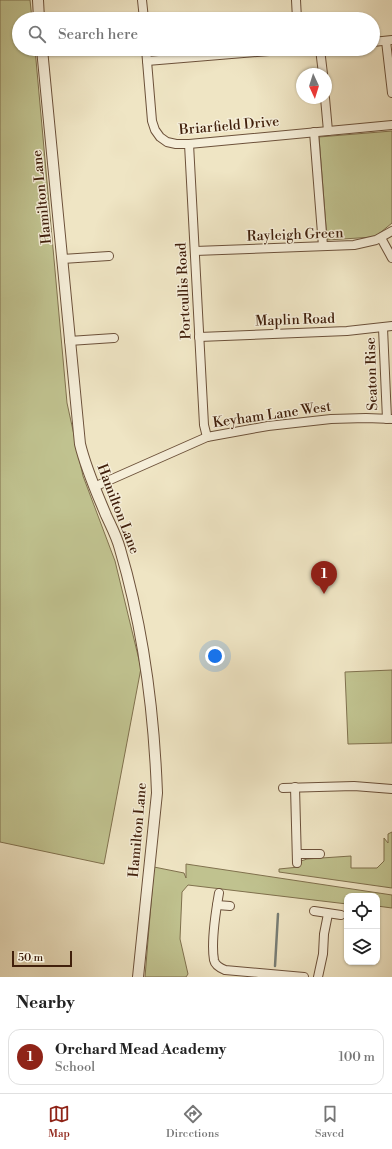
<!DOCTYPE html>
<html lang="en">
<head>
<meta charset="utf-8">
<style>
  body { margin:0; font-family:"Libre Bodoni",serif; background:#f6f6f6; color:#222 }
  .controls { position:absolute; right:12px; bottom:12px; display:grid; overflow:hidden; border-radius:8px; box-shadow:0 1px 3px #0004 }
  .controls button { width:36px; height:36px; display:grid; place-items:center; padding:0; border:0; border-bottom:1px solid #e0e0e0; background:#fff; color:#222; font:20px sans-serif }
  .compass { position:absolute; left:296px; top:68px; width:36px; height:36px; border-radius:50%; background:#fff; box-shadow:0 1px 3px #0004; rotate:176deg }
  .scale { position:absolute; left:12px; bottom:10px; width:60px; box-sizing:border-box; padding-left:4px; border:2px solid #41200c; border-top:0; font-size:11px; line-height:14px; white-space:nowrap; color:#41200c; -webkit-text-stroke:3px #f5eed9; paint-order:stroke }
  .you { position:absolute; left:215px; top:656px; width:14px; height:14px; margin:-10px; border:3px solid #fff; border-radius:50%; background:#1a73e8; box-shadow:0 0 0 6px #1a73e833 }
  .badge { display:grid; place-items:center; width:26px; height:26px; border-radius:50%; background:#8f2418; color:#fff; font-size:13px; font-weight:700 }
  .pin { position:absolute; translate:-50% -33px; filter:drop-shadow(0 1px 2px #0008) }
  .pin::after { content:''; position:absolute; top:21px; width:14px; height:12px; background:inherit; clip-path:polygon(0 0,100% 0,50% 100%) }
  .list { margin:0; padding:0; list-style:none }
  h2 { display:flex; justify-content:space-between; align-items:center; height:52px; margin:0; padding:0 16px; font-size:17px }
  h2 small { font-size:13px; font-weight:400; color:#767676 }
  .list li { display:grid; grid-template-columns:26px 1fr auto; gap:12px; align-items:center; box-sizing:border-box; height:56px; margin:0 8px 8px; padding:0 8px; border:1px solid #e0e0e0; border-radius:12px }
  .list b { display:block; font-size:15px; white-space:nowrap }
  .list p { margin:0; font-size:13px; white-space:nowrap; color:#767676 }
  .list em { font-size:13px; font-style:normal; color:#767676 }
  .icon { flex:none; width:22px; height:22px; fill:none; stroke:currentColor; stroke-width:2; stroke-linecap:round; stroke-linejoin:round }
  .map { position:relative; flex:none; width:392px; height:977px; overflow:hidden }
  .search { position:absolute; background:#fff; box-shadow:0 1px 3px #0004; left:12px; right:12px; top:12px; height:44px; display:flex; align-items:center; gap:10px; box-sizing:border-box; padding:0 14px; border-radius:22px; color:#767676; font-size:15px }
  .sheet { height:116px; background:#fff }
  nav { display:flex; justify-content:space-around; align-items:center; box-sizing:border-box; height:56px; border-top:1px solid #e0e0e0; background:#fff; font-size:11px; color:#767676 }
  nav a { display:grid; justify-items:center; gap:2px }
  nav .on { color:#8f2418 }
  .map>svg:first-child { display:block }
  .green { fill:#c0c28f; stroke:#80714e }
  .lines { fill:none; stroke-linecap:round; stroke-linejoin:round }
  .stream { stroke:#787e76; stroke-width:2.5 }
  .minor-casing { stroke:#6c513a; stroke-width:10 }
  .tertiary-casing { stroke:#6c513a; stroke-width:12 }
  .minor { stroke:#f5eed9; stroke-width:8 }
  .tertiary { stroke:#f5eed9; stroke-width:10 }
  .labels { text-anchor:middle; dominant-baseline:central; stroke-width:3; stroke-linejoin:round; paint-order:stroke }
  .street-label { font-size:14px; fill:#41200c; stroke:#f5eed9 }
</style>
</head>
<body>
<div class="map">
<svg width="392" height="977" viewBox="0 0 392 977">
  <rect width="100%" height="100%" fill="#efe5c4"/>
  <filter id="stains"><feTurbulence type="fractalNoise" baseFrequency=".005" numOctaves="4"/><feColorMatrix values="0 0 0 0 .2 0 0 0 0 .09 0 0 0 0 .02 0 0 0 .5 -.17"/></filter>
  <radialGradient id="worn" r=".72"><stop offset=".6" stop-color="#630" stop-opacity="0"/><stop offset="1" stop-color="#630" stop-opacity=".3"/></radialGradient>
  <g class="green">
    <path d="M 0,0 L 30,0 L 32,19 L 19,19 L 19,49 L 35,49 L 67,403 L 83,476 L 115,561 L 141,668 L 104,864 L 0,842 Z"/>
    <path d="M 392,131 L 392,223 L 381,232 L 374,237 L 327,240 L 319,137 Z"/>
    <path d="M 392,670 L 392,743 L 348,744 L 345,672 Z"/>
    <path d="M 392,832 L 392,888 L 279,872 L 279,869 L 299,867 L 301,861 L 307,859 L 351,856 L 351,868 L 377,868 L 384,861 L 384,838 L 388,843 L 388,834 Z"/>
    <path d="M 186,864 L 392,895 L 392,908 L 377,906 L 377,896 L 347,896 L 347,904 L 188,885 L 182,892 L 180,939 L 188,974 L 186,977 L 145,977 L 154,867 L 184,873 L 186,878 Z"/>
  </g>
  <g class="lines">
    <path class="stream" d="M 275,966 L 278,914"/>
    <g class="minor-casing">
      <g id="minor">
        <path d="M 142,0 L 144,19"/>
        <path d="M 296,0 L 297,19"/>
        <path d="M 386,41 L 392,93"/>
        <path d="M 373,42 L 392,40"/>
        <path d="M 146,49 L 152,121 L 155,130 L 160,137 L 167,142 L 176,144 L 189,144 L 392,125"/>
        <path d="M 320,49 L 323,74"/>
        <path d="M 147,61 L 294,49"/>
        <path d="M 325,98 L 328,131"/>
        <path d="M 314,132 L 323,246"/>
        <path d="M 189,144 L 204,425 L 207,437"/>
        <path d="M 381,238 L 392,258"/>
        <path d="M 195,251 L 354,245 L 376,240 L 392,231"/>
        <path d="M 62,259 L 109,256"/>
        <path d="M 383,328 L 387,419"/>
        <path d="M 199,337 L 347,331 L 392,326"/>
        <path d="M 69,341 L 114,338"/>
        <path d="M 94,487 L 207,437 L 268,426 L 331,419 L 366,418 L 392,419"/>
        <path d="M 295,787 L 297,863"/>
        <path d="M 283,788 L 354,786 L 392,789"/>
        <path d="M 297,854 L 320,854"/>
        <path d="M 219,893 C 216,910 211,943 214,960 C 215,965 220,968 225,970 L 304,977"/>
        <path d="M 217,905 L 230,906"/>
        <path d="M 314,911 L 341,915"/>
        <path d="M 318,977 L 323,954 L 324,934 L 328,914"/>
      </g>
    </g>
    <g class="tertiary-casing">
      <g id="tertiary">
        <path d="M 38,0 L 39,19"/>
        <path d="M 42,49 L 80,444 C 86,469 96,491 106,515 C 111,526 117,537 120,549 C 143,627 154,711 157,793 L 138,977"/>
      </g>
    </g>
    <use href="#minor" class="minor"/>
    <use href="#tertiary" class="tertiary"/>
  </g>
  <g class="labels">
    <g class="street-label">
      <text transform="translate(229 126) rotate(-5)">Briarfield Drive</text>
      <text transform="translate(42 197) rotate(-96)">Hamilton Lane</text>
      <text transform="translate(295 235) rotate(-2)">Rayleigh Green</text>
      <text transform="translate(184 291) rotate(-93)">Portcullis Road</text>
      <text transform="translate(295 320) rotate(-2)">Maplin Road</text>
      <text transform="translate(372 374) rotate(-92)">Seaton Rise</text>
      <text transform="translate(272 415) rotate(-8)">Keyham Lane West</text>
      <text transform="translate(118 509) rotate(69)">Hamilton Lane</text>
      <text transform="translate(138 830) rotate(-85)">Hamilton Lane</text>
    </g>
  </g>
  <rect width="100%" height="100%" filter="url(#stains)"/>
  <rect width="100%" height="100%" fill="url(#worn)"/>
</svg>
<div class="controls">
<button><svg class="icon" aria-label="locate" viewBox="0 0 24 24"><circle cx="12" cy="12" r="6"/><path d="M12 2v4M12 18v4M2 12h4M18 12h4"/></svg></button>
<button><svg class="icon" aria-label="layers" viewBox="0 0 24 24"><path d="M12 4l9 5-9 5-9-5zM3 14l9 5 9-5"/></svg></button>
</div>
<svg class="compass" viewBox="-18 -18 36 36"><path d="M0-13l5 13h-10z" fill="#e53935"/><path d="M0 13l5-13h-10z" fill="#767676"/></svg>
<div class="scale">50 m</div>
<div class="you"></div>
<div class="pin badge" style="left:324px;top:594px">1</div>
<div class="search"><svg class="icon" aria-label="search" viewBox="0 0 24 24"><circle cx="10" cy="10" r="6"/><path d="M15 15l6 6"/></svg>Search here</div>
</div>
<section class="sheet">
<h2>Nearby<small></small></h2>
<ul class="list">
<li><span class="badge">1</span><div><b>Orchard Mead Academy</b><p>School</p></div><em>100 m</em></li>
</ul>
</section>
<nav>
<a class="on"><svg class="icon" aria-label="map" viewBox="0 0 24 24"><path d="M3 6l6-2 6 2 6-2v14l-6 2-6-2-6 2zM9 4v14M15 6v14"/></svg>Map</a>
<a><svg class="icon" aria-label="directions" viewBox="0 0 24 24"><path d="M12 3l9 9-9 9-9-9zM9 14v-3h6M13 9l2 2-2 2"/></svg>Directions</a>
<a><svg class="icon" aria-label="saved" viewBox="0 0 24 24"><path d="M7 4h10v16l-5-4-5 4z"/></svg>Saved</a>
</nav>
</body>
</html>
